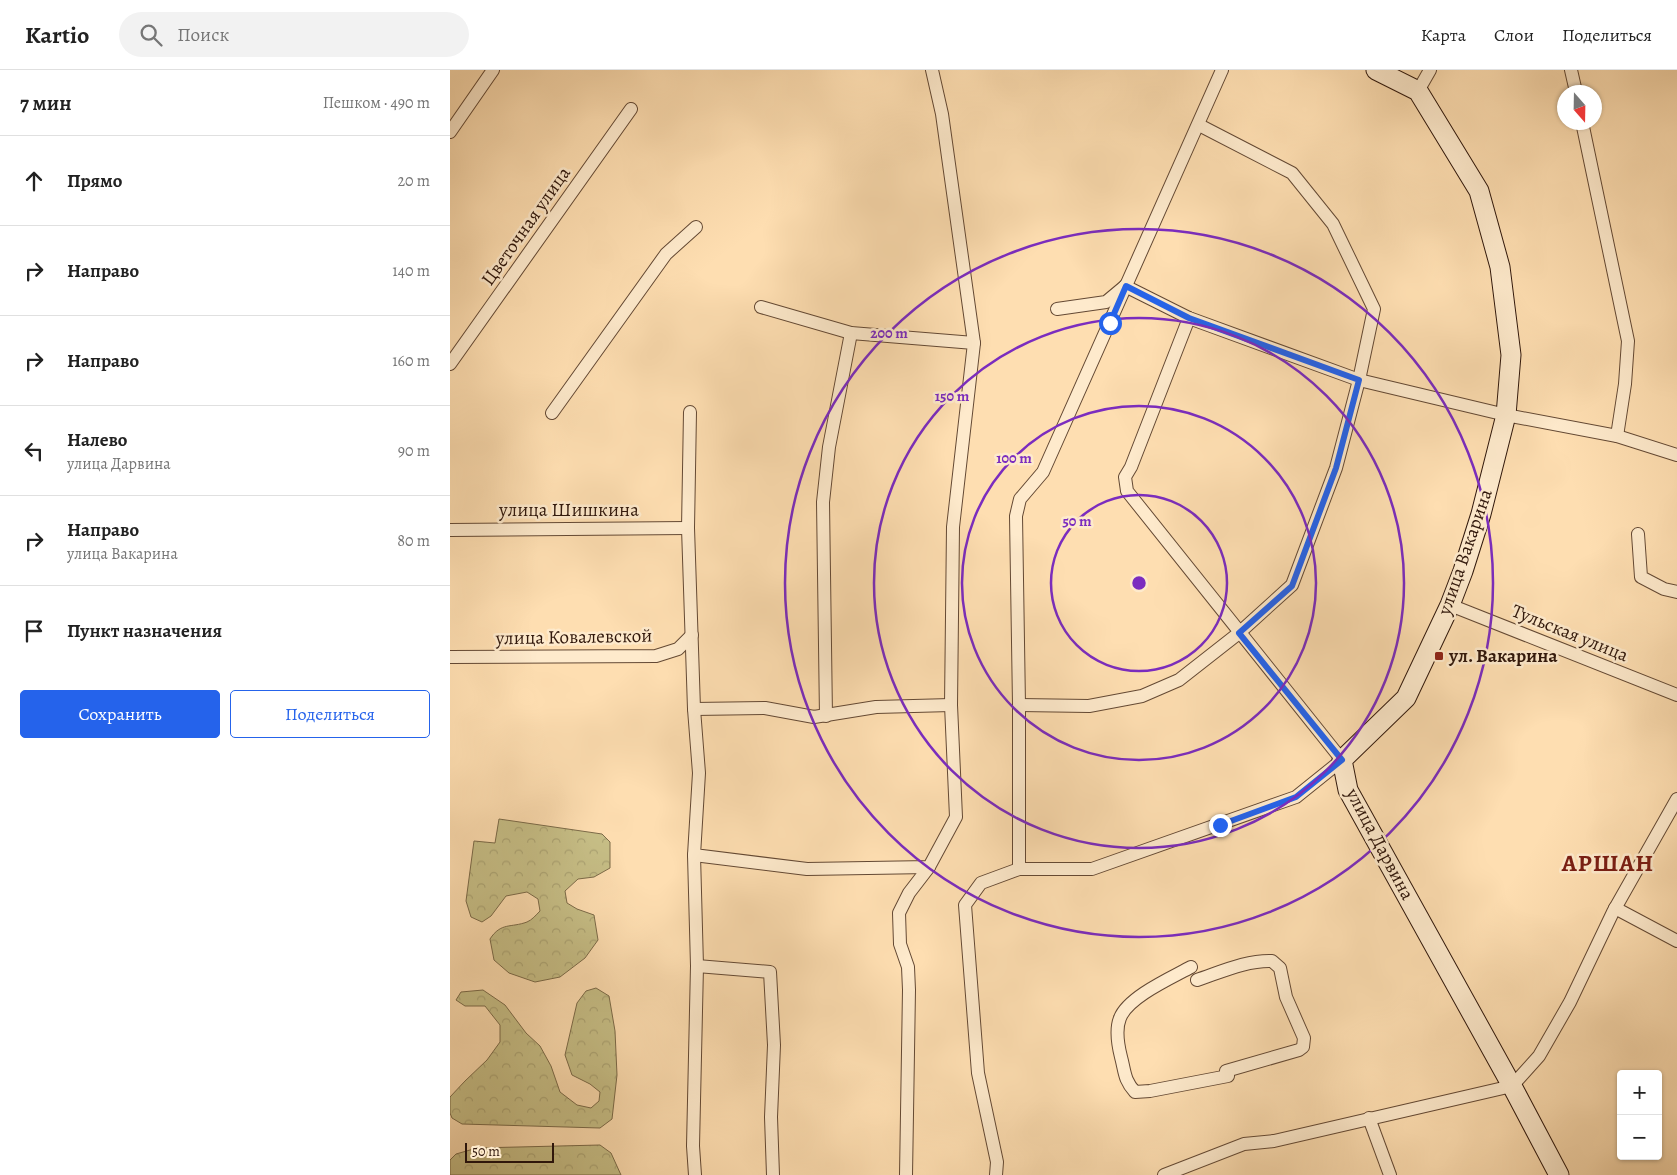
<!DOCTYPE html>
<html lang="ru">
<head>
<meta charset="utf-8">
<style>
  body { margin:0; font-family:Alegreya,serif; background:#f2f2f2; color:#222 }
  .controls { position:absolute; right:15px; bottom:15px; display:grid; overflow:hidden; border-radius:5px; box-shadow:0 1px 4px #0004 }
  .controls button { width:45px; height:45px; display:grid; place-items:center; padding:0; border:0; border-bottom:1px solid #e0e0e0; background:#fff; color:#222; font:25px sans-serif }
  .compass { position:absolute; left:1107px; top:15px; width:45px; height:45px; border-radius:50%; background:#fff; box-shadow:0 1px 4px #0004; rotate:160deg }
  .scale { position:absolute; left:15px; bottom:12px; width:89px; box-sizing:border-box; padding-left:5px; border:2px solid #30170b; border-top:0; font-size:14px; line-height:18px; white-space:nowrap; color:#30170b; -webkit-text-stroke:4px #feeacc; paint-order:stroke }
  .stop { position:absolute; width:15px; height:15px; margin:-11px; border:4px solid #2563eb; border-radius:50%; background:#fff }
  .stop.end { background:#2563eb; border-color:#fff; box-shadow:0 1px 5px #0008 }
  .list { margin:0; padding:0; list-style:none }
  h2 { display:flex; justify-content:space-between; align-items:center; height:65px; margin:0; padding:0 20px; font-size:21px }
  h2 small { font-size:16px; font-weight:400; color:#767676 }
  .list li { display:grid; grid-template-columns:32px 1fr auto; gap:15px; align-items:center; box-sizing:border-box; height:90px; padding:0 20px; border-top:1px solid #e0e0e0 }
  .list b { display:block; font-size:19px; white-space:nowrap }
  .list p { margin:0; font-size:16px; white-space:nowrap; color:#767676 }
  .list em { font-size:16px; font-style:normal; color:#767676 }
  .actions { display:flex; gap:10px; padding:15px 20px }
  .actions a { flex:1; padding:11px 0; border:1px solid #2563eb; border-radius:5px; text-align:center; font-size:18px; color:#2563eb }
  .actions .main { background:#2563eb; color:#fff }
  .icon { flex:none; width:28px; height:28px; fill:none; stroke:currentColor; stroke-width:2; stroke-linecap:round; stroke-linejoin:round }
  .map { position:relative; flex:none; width:1227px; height:1105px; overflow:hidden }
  header { display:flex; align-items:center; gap:30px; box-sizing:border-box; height:70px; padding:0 25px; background:#fff; border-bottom:1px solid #e0e0e0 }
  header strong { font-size:24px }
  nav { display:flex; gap:28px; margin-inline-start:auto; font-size:18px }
  .search { width:350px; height:45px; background:#f2f2f2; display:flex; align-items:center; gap:12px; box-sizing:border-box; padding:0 18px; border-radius:28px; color:#767676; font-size:19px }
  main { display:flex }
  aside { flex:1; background:#fff }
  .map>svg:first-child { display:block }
  .forest { fill:url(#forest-crowns); stroke:#7c6b49 }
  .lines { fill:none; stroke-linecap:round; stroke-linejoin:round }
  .street-casing { stroke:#644934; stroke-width:14 }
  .secondary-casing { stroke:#30170b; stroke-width:21 }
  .street { stroke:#feeacc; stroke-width:12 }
  .secondary { stroke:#feeacc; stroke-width:19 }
  .route { stroke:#2563eb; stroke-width:6 }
  .ring { fill:none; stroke:#7b2cbf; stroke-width:2.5 }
  .poi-dot { fill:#8f2418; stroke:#feeacc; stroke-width:2 }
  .labels { text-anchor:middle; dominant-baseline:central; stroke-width:5; stroke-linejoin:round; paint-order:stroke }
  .street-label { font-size:19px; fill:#30170b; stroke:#feeacc }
  .poi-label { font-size:19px; font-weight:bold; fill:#30170b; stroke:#feeacc; text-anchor:start }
  .district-label { font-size:24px; font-weight:bold; letter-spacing:1px; fill:#7a1f14; stroke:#feeacc }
  .centre { fill:#7b2cbf; stroke:#feeacc; stroke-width:2.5 }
  .ring-label { font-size:15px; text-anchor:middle; font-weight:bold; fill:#7b2cbf; stroke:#feeacc; stroke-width:5; stroke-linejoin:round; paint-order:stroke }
</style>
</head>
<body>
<header>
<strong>Kartio</strong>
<div class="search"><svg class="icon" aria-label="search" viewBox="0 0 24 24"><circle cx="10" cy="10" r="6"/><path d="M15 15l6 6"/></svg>Поиск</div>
<nav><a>Карта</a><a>Слои</a><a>Поделиться</a></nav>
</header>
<main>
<aside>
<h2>7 мин<small>Пешком · 490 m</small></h2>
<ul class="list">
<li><svg class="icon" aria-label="ahead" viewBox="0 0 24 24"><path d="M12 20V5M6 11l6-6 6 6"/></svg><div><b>Прямо</b></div><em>20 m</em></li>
<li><svg class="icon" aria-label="right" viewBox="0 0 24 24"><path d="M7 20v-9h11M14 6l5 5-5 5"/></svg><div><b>Направо</b></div><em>140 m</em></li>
<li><svg class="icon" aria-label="right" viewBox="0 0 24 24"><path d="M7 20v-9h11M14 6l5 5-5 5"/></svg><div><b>Направо</b></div><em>160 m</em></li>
<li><svg class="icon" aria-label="left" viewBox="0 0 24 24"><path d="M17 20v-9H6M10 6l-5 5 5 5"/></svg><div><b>Налево</b><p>улица Дарвина</p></div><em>90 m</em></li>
<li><svg class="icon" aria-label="right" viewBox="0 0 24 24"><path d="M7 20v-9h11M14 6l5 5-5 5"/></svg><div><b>Направо</b><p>улица Вакарина</p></div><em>80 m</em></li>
<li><svg class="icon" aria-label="arrive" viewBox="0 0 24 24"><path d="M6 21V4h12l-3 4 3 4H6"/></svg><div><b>Пункт назначения</b></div></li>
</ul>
<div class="actions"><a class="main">Сохранить</a><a>Поделиться</a></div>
</aside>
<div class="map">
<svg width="1227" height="1105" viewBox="0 0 1227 1105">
  <defs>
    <pattern id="forest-crowns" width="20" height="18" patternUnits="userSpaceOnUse" patternTransform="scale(1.25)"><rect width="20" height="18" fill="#c7bf87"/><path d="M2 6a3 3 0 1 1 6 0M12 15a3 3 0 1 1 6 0" fill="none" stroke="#aba373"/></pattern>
  </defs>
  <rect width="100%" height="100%" fill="#fedeb1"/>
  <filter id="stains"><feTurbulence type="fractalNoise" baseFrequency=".004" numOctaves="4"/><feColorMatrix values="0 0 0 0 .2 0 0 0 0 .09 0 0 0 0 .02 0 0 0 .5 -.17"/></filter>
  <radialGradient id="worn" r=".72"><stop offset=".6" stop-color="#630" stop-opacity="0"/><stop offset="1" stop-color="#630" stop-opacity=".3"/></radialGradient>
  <g class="forest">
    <path d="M 49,749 L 152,764 L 160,772 L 160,798 L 144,807 L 128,809 L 115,821 L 117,833 L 127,839 L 144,845 L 148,870 L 135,888 L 110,907 L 85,912 L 59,903 L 44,890 L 40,869 C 51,852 61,858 77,852 C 82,850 86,845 90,841 L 88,829 L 77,822 L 56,826 L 41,846 L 32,852 L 21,847 L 16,831 L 24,771 L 45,773 Z"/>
    <path d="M 146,918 L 159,926 L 165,961 L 167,1005 L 162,1049 L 150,1058 L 12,1054 L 2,1048 L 0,1043 L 0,1027 L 15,1011 L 37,990 L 50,972 L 50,955 L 35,936 L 15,936 L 6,930 L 11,922 L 33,920 L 55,935 L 76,963 L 90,976 L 101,996 L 110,1022 L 127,1035 L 141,1038 L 149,1031 L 150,1022 L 140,1014 L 122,1005 L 115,985 L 127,933 L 136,921 Z"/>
    <path d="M 150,1075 L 161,1083 L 171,1105 L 0,1105 L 0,1090 L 6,1084 L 27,1078 Z"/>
  </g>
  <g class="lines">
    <g class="street-casing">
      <g id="street">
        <path d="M 482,0 L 492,44 L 524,273"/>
        <path d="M 1121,0 L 1126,22"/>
        <path d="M 968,21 L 980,0"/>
        <path d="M 1132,52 L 1178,271 L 1175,314 L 1167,366"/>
        <path d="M 0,62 L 43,0"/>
        <path d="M 675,216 L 739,248 L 909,310 L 1056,345 L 1167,366 L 1227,385"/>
        <path d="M 607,239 L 656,232 L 674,217"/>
        <path d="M 0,294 L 181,39"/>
        <path d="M 240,342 L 238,458 L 244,639 L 249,703 L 244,785 L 357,799 L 479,797 L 506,747 L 501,635 L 503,457 L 524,273 L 401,263 L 311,237"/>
        <path d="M 102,343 L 216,184 L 246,157"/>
        <path d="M 0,460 L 238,458"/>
        <path d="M 1188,464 L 1191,507 L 1214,519 L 1227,522"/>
        <path d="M 1000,535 L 1227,625"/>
        <path d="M 0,587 L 206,586 L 228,579 L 242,565"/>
        <path d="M 569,635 L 639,636 L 692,626 L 729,610 L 789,563 L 842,515 L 886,398 L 909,310 L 924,239 L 883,154 L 842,103 L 749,55"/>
        <path d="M 244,639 L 315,638 L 364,647 L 426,637 L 501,635"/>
        <path d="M 376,646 L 373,432 L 379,377 L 401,263"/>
        <path d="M 244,785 L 247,896 L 243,1076 L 245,1105"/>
        <path d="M 569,799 L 569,635 L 566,446 L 570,429 L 593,402 L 772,0"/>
        <path d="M 1165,838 L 1227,871"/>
        <path d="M 247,896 L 320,902 L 324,975 L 321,1047 L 323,1105"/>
        <path d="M 741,897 C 721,908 678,927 670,948 C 665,960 668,975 671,987 C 675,1002 674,1010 685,1022 L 700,1021 L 778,1006"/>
        <path d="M 747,910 C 771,902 797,890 822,891 L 830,898 L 836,927 L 854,968 L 853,977 L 849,980 L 776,1001"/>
        <path d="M 919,1048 L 940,1105"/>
        <path d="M 456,1105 L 459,920 L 458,897 L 450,874 L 449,843 L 459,823 L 479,797"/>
        <path d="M 546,1105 L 547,1092 L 528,1003 L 515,835 L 531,813 L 569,799 L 642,799 L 846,727 L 892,690 L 677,421 L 675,407 L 681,397 L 739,248"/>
        <path d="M 714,1105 L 794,1074 L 824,1071 L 1062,1016 L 1089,986 L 1120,932 L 1163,842 L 1227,729"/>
      </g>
    </g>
    <g class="secondary-casing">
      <path id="secondary" d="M 926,0 L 968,21 L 1029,121 L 1050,197 L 1061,285 L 1056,345 L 1031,444 L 1013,501 L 1000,535 L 956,628 L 892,690 L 898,720 L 1062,1016 L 1109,1105"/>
    </g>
    <use href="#street" class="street"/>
    <use href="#secondary" class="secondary"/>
  </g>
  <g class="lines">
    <path class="route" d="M 660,253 L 676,216 L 739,248 L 909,310 L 886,398 L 842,516 L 789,563 L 892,690 L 846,727 L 770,755"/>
  </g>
  <g class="ring">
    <circle cx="689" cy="513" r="88"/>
    <circle cx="689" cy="513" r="177"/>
    <circle cx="689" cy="513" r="265"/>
    <circle cx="689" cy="513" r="354"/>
  </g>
  <rect class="poi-dot" x="984" y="581" width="10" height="10" rx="2.5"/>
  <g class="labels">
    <g class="street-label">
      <text transform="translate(76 156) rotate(-55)">Цветочная улица</text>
      <text x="119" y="440">улица Шишкина</text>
      <text transform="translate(1015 482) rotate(-71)">улица Вакарина</text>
      <text transform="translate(1120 563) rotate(22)">Тульская улица</text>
      <text transform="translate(124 567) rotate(-1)">улица Ковалевской</text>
      <text transform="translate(930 774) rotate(62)">улица Дарвина</text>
    </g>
    <g class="poi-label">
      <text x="999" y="586">ул. Вакарина</text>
    </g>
    <g class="district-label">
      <text x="1158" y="793">АРШАН</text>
    </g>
  </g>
  <circle cx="689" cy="513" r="8" class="centre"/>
  <g class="ring-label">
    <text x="439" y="268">200 m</text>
    <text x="502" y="331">150 m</text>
    <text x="564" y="393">100 m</text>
    <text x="627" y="456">50 m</text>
  </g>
  <rect width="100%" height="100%" filter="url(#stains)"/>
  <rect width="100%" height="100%" fill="url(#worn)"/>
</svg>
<div class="controls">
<button>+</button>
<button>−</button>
</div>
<svg class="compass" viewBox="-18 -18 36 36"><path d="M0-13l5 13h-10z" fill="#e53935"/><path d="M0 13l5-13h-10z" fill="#767676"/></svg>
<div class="scale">50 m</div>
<div class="stop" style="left:660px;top:253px"></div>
<div class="stop end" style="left:770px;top:755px"></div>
</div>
</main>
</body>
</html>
